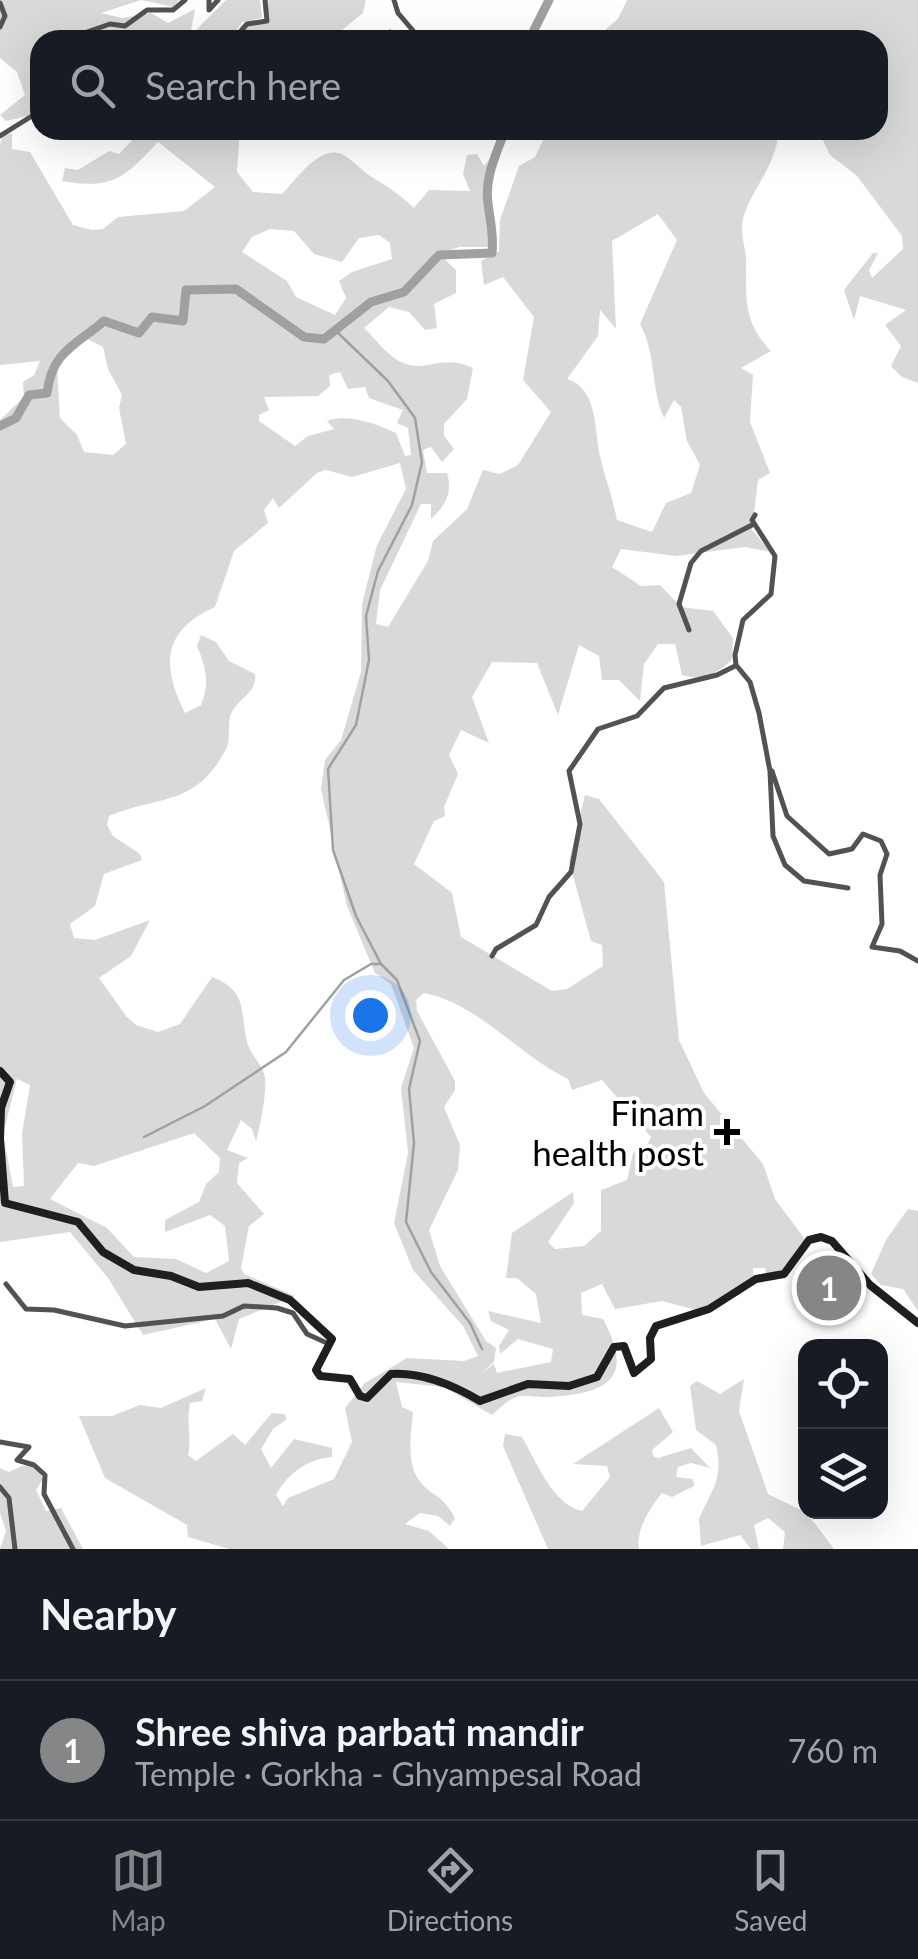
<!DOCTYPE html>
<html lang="en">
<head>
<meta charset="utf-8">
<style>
  body { margin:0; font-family:Lato,sans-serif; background:#242831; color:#f1f3f6 }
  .controls { position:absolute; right:30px; bottom:30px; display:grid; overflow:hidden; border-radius:20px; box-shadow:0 10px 40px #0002 }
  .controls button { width:90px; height:90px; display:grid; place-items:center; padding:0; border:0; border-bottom:2px solid #363941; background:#171b24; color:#f1f3f6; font:50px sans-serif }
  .you { position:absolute; left:370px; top:1015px; width:35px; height:35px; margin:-25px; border:8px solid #fff; border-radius:50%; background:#1a73e8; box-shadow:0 0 0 15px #1a73e833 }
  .badge { display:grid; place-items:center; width:65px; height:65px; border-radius:50%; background:#858687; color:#fff; font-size:32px; font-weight:700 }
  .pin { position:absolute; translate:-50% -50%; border:5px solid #fff; box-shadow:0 2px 10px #0006 }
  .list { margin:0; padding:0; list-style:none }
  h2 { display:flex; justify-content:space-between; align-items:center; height:130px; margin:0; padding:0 40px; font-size:42px }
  h2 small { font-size:32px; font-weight:400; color:#9ea1a6 }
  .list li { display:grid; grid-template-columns:65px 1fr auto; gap:30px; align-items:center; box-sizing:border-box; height:140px; padding:0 40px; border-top:2px solid #363941 }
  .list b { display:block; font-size:38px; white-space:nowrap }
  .list p { margin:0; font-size:32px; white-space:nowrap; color:#9ea1a6 }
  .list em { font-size:32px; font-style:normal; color:#9ea1a6 }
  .icon { flex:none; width:55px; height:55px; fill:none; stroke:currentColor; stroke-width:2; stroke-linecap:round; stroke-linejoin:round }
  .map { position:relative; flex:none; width:918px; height:1549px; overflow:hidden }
  .search { position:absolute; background:#171b24; box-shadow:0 10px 40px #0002; left:30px; right:30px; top:30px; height:110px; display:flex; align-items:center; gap:25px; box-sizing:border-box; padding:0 35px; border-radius:30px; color:#9ea1a6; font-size:38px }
  .sheet { height:270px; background:#171b24 }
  nav { display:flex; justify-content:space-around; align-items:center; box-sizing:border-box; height:140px; border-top:2px solid #363941; background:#171b24; font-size:28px; color:#9ea1a6 }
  nav a { display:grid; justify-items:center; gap:5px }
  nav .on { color:#858687 }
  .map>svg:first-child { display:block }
  .green { fill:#d9d9d9; fill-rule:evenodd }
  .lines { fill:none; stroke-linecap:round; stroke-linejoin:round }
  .stream { stroke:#a0a0a0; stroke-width:2.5 }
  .river { stroke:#a0a0a0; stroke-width:9 }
  .street { stroke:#525252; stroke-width:5 }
  .secondary { stroke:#1f1f1f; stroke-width:8 }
  .poi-dot { fill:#000; stroke:#fff; stroke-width:4 }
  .labels { text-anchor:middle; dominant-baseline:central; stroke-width:8; stroke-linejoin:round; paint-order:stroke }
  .poi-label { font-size:35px; fill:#000; stroke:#fff; text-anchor:end }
</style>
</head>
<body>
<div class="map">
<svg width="918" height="1549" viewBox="0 0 918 1549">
  <rect width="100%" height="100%" fill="#fff"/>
  <g class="green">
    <path d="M 0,0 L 179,0 L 173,7 L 141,0 L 101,13 L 122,18 L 151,13 L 168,23 L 195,9 L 190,36 L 226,0 L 260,0 L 262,18 L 242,22 L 230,40 L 40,40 L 40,113 L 6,121 L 0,115 L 25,95 L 17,72 L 0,58 Z"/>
    <path d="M 267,0 L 366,0 L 363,13 L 342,30 L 348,40 L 236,40 L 248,26 L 268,23 Z"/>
    <path d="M 627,0 L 918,0 L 918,383 L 902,377 L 891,366 L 901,346 L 885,325 L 906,310 L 860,296 L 854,320 L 844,290 L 873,253 L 878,253 L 869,270 L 872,278 L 903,249 L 902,236 L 857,176 L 830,155 L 818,130 L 878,130 L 878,40 L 604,40 L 606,29 L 618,19 Z"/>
    <path d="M 142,130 L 240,130 L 237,172 L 253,192 L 282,194 C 296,180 322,141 345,156 C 354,161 361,170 370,176 C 387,186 399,194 414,208 L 429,190 L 470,191 L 463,174 L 467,155 L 477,154 L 484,166 L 491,157 C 478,186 496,218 490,247 L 459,247 L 439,254 L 456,270 L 456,293 L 434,304 L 437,328 L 425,330 L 409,312 L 389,307 L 364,328 C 376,339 386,355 401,362 C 425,374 443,353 473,368 L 467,399 L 444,424 L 444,436 L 454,449 L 442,462 L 431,447 L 423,450 L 427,473 L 447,473 C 453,493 445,506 431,519 L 431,504 L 421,504 L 380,590 L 376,624 L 388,627 L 428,561 L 433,541 L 467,509 L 483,470 L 500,474 L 518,465 L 551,412 L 523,380 L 534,317 L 503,277 L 484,285 L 481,261 L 499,251 L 500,220 L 519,166 L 535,157 L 548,130 L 779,130 C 776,170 746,194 742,225 C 741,235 745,247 746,257 C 747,296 741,320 771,351 L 741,368 L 753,375 L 750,422 L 770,473 L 758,480 L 752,530 L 771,552 L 745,547 L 676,556 L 621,549 L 612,567 L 641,586 L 660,585 L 681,607 L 713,611 L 733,638 L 732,660 C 716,674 704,681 682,675 L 675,644 L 658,644 L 644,664 L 640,701 L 619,680 L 602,680 L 599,656 L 579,645 L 558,715 L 537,663 L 492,662 L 472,697 L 489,743 L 461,730 L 449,755 L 458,774 L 444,807 L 445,816 L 434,821 L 414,864 L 452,893 L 461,937 L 552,991 L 567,989 L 603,966 L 602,945 L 591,941 L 569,861 L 585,795 L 599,799 L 664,882 L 679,1040 L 704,1093 L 763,1164 L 775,1199 L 807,1242 L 776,1280 L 767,1280 L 765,1268 L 753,1268 L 754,1279 L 703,1312 L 662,1301 L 615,1309 L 602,1284 L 581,1293 L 582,1315 L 603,1319 C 635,1378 609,1394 548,1397 C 538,1398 526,1394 517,1397 C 508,1399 499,1409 492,1415 L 444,1387 L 396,1382 L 402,1407 L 413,1412 C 411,1435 405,1465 422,1484 C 436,1499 442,1494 455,1518 L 450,1526 L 438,1516 L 420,1513 L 405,1524 L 429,1531 L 449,1549 L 229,1549 L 188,1537 L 187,1525 L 105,1478 L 79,1416 L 112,1416 L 140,1405 L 161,1408 L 206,1388 L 202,1401 L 190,1403 C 186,1422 192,1437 188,1455 L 196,1461 L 233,1434 L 245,1445 L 272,1413 L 284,1414 L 287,1419 L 273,1429 L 261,1449 L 271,1468 L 294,1439 L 332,1448 L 332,1457 C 308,1459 288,1473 276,1495 L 283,1506 L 288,1498 L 334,1479 L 352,1442 L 345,1408 L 365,1383 L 407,1358 L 464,1361 L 478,1356 L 463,1326 L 413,1270 L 394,1223 L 408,1153 L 401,1088 L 414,1048 L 391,984 L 375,973 L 347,906 L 321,789 L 325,760 L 341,740 L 361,672 L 362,604 L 377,545 L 406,489 L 400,463 L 352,477 L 326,470 L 317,473 L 279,508 L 273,498 L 264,510 L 268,523 L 234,551 L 215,607 C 161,631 162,667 185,713 L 201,705 C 210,682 206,668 197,646 L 201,635 L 216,642 L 229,661 L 255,674 C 257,693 240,697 232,712 C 226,722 232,737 226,749 C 196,807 159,795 109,816 L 107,825 L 113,836 L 140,854 L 142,860 L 104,874 L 95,906 L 70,924 L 74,938 L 95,940 L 150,920 L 131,956 L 99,978 L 126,1016 L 136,1025 L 158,1032 L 180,1024 L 212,977 C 249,991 240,1014 247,1042 C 250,1054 264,1066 265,1078 C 267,1091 260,1128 256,1141 L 252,1129 L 241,1120 L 227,1150 L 248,1158 L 239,1163 L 237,1183 L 264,1214 L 249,1226 L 241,1268 L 244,1274 L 295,1296 L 239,1319 L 231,1349 L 215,1319 L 143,1335 L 108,1278 L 70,1232 L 0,1242 L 0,420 L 24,397 L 23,382 L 34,375 L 40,361 L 0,365 L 0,144 L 3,136 L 12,133 L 12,149 L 30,152 L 73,225 L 92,230 L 103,229 L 118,217 L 184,211 L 215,187 L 158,142 C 124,178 113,190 62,181 L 65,168 L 78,170 L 109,151 L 119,154 ZM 658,214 L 677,240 L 640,324 C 657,355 650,387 664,418 L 674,400 L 681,407 L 687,441 L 700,465 L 691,493 L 666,503 L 652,532 L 617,520 C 613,498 605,478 600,456 C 594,430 598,388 567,379 L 598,336 L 600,310 L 616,329 L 612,241 ZM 270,229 L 294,231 L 314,254 L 342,262 L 359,238 L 379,235 L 390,243 L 392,259 L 352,272 L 339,281 L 346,298 L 335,315 L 296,297 L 287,281 L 242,252 L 252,237 ZM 87,339 L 103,347 L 108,369 L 122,395 L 119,408 L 126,444 L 113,455 L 84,452 L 77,435 L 60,418 L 57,366 ZM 340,372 L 348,389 L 365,387 L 369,398 L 403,410 L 397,423 L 408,428 L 411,455 L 405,456 L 396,433 C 377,424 347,413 327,421 L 334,429 L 308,436 L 295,446 L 259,421 L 259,415 L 269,410 L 264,397 L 318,396 L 330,386 L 329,375 ZM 424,993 C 478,1003 519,1056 568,1079 L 572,1090 L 602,1080 L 651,1137 L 646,1147 L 633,1153 L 627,1180 L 601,1190 L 601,1231 L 584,1246 L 555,1249 L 548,1242 L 574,1203 L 573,1192 L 512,1233 L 506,1278 L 517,1278 L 536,1294 L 541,1323 L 488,1311 L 491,1321 L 509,1330 L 499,1346 L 500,1354 L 518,1339 L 553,1349 L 551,1362 L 497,1373 L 494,1364 L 482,1373 L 494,1362 L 496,1348 L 486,1341 L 440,1266 L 429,1230 L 458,1170 L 460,1145 L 444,1107 L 455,1090 L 455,1081 L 417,1011 L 416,1000 ZM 17,1079 L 30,1085 L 22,1134 L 24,1186 L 13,1187 L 3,1134 ZM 194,1133 L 220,1158 L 219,1172 L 206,1184 L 199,1202 L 165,1220 L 165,1232 L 210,1215 L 225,1226 L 229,1261 L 206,1273 L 176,1259 L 134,1257 L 107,1228 L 50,1199 L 78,1163 L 94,1166 Z"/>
    <path d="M 908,1209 L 918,1211 L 918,1311 L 903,1289 L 881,1285 L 871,1274 L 886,1240 Z"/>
    <path d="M 744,1379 L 739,1411 L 768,1494 L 807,1513 L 834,1549 L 783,1549 L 785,1532 L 768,1518 L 754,1525 L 759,1549 L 751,1549 L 740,1535 L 701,1546 L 699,1519 C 711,1490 724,1480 716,1445 L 696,1430 L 690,1386 L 697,1381 L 720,1394 Z"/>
    <path d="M 659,1408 L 673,1432 L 652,1450 L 653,1456 L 658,1458 L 691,1448 L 710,1468 L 691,1463 L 678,1467 L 676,1477 L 693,1479 L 694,1486 L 672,1497 L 662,1493 C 650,1508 636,1529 639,1549 L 548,1549 L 503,1446 L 505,1434 L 522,1437 C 536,1461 553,1505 582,1511 L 610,1477 L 607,1466 L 573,1464 Z"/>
    <path d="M 22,1466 L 36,1466 L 43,1479 L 36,1490 L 46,1511 L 61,1508 L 83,1549 L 0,1549 L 6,1531 L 0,1513 L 0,1468 L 9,1472 Z"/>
  </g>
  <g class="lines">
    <g class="stream">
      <path d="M 336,331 L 388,381 L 415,418 L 422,462 L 412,505 L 378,571 L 366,616 L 369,660 L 356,725 L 328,769 L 333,850 L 356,916 L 381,964 L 397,980 L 420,1041 L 409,1089 L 414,1143 L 406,1222 L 431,1272 L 470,1323 L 482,1349"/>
      <path d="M 144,1137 L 205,1106 L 286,1052 L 344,980 L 371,964 L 381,964"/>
    </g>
    <g class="river">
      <path d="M 537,40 L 534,30 L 549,0"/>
      <path d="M 0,426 L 16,418 L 29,395 L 47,393 C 52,351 75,346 104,321 L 139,333 L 152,317 L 183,321 L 186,290 L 236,289 L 304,337 L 324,339 L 371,302 L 404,292 L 439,255 L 492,253 C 494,233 490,222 488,203 C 484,178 497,153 505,130"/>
    </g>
    <g class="street">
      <path d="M 209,0 L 209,10 L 218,0"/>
      <path d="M 394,0 L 398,13 L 421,40"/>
      <path d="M 0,3 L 5,16 L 0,27"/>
      <path d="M 64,40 L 110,24 L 125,26 L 147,10 L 173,10 L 185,0"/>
      <path d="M 233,40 L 247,24 L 267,21 L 265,0"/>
      <path d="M 374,40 L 390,32 L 398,40"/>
      <path d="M 40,60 L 35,71 L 40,106"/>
      <path d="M 0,136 L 40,111"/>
      <path d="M 755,515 L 752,520 L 775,556 L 771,594 L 743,620 L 735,655 L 736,665 L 750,682 L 759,713 L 770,771 L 773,836 L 785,865 L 804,881 L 848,888"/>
      <path d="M 689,630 L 679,604 L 691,563 L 701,551 L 754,524"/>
      <path d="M 772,771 L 787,816 L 829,854 L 852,849 L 863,834 L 881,841 L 887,854 L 880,875 L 882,924 L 872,947 L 900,951 L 918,961"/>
      <path d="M 492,956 L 496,949 L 536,925 L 549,897 L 571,872 L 580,824 L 569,771 L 598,729 L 637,716 L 664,688 L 717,675 L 735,666"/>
      <path d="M 6,1284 L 26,1309 L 54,1310 L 125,1326 L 223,1316 L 244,1306 L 277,1308 L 293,1313 L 307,1334 L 329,1344"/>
      <path d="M 0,1442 L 29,1447 L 17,1460 L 34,1465 L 45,1475 L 44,1494 L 73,1549"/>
      <path d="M 0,1487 L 9,1498 L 15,1549"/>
    </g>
    <path class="secondary" d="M 0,1071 L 10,1082 L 1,1108 L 0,1139 L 5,1203 L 78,1222 L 103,1252 L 134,1270 L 171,1276 L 199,1287 L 248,1283 L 290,1300 L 332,1339 L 316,1370 L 320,1376 L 350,1379 L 360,1396 L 367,1398 L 391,1374 C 422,1372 453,1385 480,1401 L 528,1384 L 569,1386 L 597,1377 L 614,1347 L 624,1346 L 634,1373 L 651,1359 L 650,1338 L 656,1326 L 709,1309 L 756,1279 L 784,1274 L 809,1240 L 821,1237 L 832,1241 L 870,1285 L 918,1323"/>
  </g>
  <path class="poi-dot" d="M722 1117h10v10h10v10h-10v10h-10v-10h-10v-10h10z"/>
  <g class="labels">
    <g class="poi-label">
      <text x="704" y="1112">Finam<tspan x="704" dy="40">health post</tspan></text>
    </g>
  </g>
</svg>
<div class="controls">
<button><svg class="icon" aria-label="locate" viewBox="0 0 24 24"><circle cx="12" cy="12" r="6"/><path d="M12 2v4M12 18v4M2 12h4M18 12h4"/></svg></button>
<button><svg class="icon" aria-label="layers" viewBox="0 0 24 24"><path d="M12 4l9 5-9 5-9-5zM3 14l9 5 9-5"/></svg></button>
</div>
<div class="you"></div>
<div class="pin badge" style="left:829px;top:1288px">1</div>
<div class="search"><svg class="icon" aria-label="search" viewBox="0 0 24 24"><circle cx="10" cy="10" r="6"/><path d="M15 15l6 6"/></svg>Search here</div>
</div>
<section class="sheet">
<h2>Nearby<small></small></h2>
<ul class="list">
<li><span class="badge">1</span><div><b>Shree shiva parbati mandir</b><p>Temple · Gorkha - Ghyampesal Road</p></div><em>760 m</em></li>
</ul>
</section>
<nav>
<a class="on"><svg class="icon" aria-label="map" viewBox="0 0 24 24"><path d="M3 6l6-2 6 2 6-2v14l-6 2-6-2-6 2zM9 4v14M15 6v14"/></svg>Map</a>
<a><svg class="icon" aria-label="directions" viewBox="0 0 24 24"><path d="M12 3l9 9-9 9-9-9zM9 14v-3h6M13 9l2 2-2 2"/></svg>Directions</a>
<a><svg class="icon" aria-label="saved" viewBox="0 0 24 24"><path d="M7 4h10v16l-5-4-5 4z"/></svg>Saved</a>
</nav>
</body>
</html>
